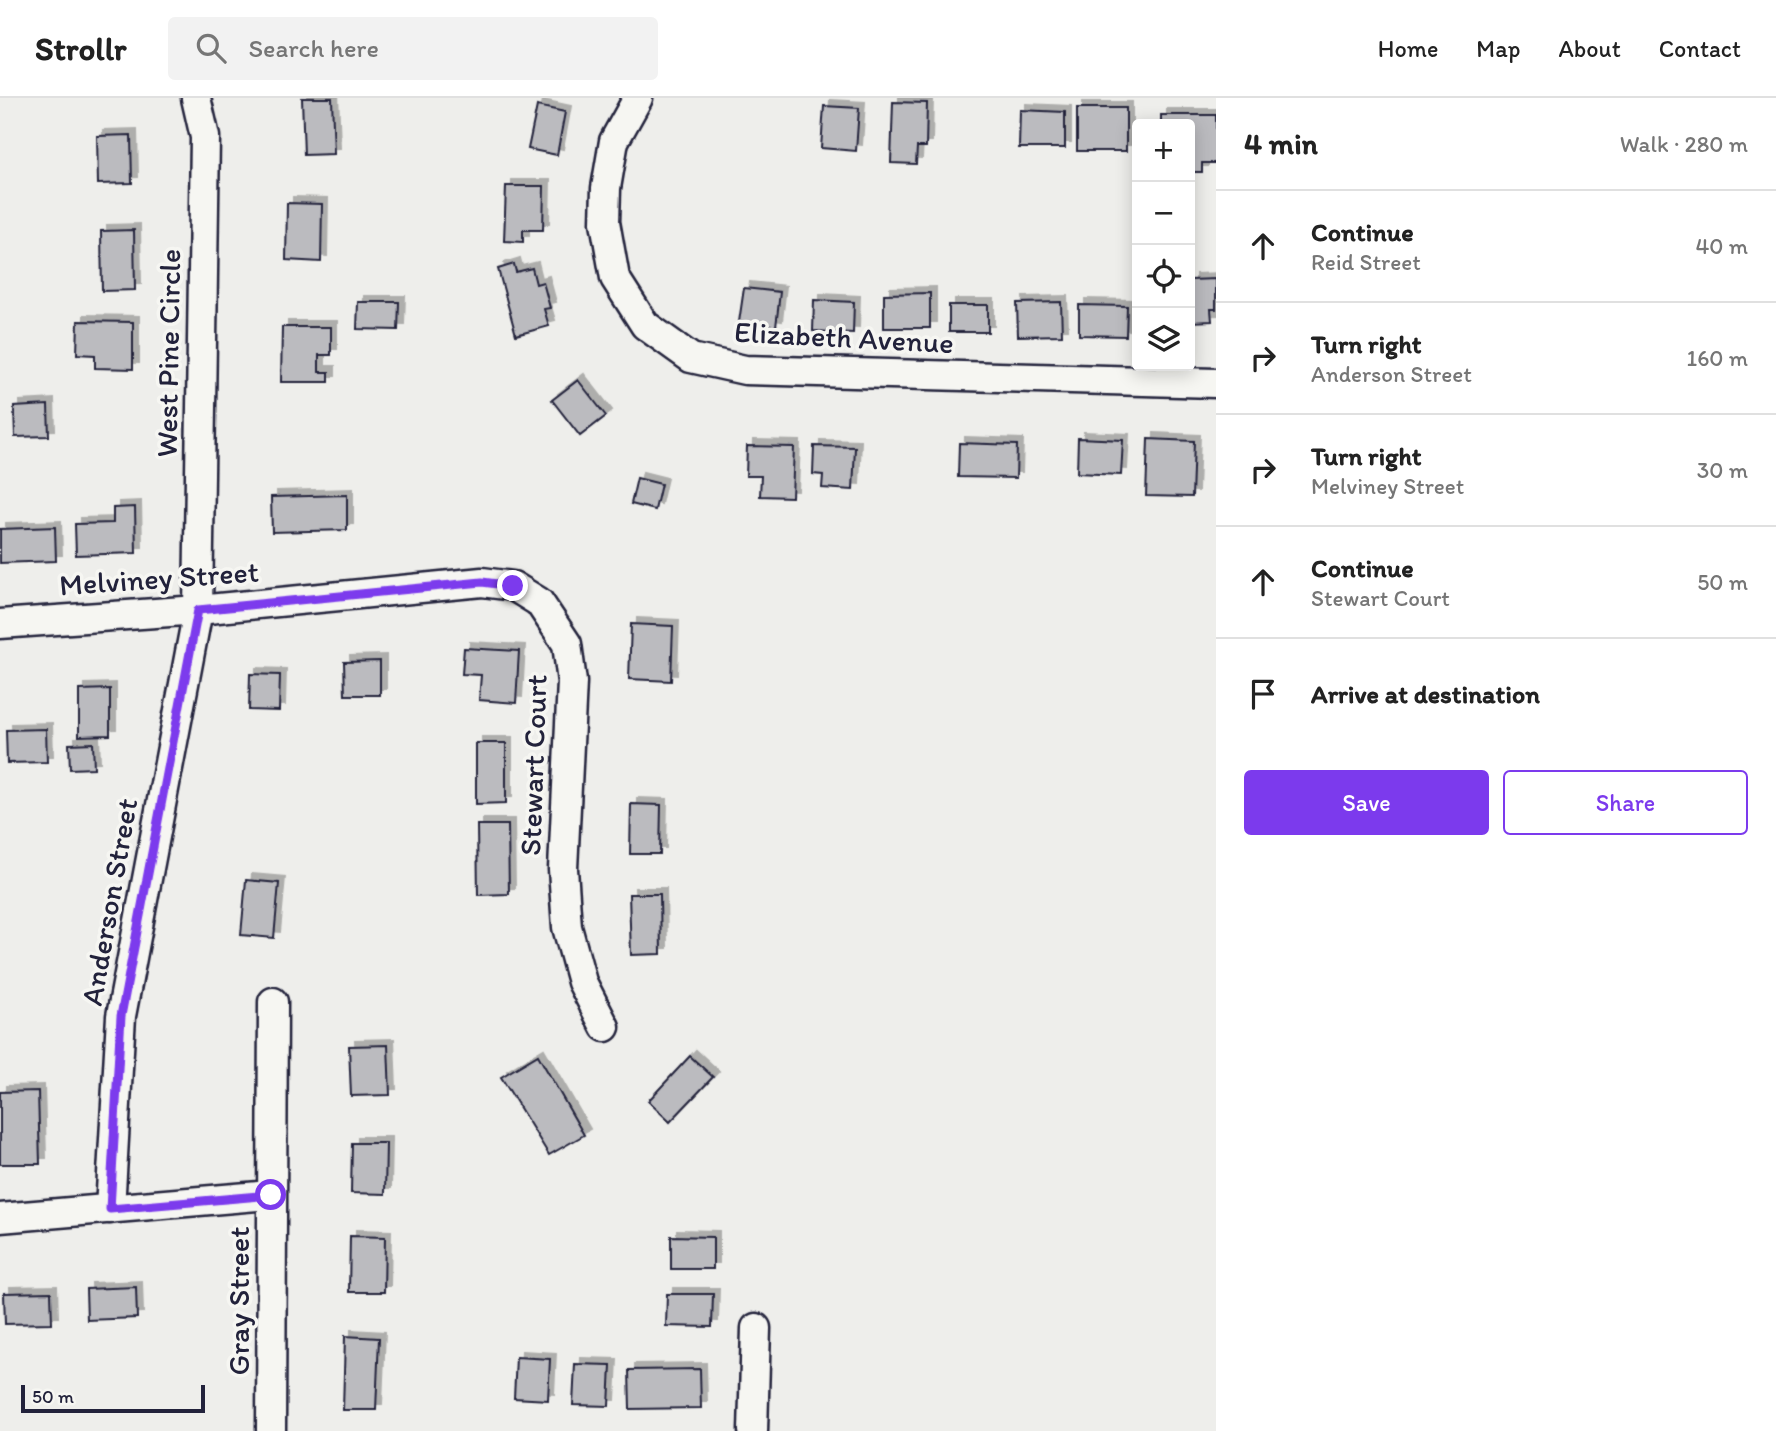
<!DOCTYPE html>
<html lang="en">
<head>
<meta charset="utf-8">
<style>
  body { margin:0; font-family:Itim,sans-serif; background:#f2f2f2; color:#222 }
  .controls { position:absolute; right:21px; top:21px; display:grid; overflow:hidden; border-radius:7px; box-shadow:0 4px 18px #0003 }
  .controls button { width:63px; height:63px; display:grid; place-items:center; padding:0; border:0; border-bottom:2px solid #e0e0e0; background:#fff; color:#222; font:35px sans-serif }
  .scale { position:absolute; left:21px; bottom:18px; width:184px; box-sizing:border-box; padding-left:7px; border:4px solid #22223b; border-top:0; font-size:19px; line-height:24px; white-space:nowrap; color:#22223b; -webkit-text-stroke:5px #f6f6f2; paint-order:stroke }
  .stop { position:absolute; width:21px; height:21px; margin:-16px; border:5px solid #7c3aed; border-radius:50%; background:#fff }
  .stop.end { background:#7c3aed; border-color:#fff; box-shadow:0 2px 7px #0008 }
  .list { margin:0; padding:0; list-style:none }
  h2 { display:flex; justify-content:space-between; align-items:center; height:91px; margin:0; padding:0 28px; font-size:30px }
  h2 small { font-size:23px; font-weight:400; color:#767676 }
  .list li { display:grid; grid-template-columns:46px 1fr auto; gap:21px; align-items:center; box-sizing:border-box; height:112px; padding:0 28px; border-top:2px solid #e0e0e0 }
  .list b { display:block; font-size:26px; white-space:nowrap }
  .list p { margin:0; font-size:23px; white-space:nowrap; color:#767676 }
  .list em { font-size:23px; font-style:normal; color:#767676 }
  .actions { display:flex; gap:14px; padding:21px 28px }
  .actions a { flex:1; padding:16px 0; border:2px solid #7c3aed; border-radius:7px; text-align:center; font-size:24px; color:#7c3aed }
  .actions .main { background:#7c3aed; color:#fff }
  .icon { flex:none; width:38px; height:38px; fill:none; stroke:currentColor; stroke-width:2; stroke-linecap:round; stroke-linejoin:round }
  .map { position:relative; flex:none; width:1216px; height:1333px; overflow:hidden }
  header { display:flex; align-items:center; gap:42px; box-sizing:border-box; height:98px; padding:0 35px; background:#fff; border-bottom:2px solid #e0e0e0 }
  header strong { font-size:33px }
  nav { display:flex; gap:38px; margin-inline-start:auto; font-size:24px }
  .search { width:490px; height:63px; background:#f2f2f2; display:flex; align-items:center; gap:18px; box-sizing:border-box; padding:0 24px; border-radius:7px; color:#767676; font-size:26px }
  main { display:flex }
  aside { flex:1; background:#fff }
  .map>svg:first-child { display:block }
  .building { fill:#bbbbbf; stroke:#22223b; stroke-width:2; filter:url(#shadow) }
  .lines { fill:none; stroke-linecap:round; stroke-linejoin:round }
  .minor-casing { stroke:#22223b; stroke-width:33 }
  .minor { stroke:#f6f6f2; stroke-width:28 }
  .route { stroke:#7c3aed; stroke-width:9 }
  .labels { text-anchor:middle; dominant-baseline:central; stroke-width:7; stroke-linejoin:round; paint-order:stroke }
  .street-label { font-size:30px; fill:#22223b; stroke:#f6f6f2 }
</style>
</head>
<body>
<header>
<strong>Strollr</strong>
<div class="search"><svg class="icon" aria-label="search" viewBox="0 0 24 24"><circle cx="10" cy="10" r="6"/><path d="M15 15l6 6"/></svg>Search here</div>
<nav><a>Home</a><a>Map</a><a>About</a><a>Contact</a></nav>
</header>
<main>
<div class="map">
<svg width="1216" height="1333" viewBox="0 0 1216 1333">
  <defs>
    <filter id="shadow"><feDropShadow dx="6" dy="-6" stdDeviation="0" flood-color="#0004"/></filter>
  </defs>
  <rect width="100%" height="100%" fill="#eeeeeb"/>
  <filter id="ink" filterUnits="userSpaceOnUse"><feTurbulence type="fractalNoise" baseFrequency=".0143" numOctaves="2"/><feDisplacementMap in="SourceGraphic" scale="14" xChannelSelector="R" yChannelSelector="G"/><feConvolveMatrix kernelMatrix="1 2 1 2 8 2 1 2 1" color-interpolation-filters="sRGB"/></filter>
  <g filter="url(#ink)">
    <g class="building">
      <path d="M 302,0 L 332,0 L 334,56 L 304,57 Z"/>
      <path d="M 893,4 L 927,5 L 926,49 L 917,49 L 916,66 L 891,65 Z"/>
      <path d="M 537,8 L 565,14 L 557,57 L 528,51 Z"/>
      <path d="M 824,8 L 859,10 L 856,53 L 821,50 Z"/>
      <rect x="1077" y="10" width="49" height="43"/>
      <path d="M 1020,12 L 1065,14 L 1065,50 L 1019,50 Z"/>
      <path d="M 1161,17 L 1216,17 L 1216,65 L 1202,65 L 1202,74 L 1190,74 L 1190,26 L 1161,26 Z"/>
      <path d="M 131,37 L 132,85 L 98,86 L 97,38 Z"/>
      <path d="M 506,88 L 544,88 L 543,132 L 523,132 L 523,144 L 504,143 Z"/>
      <path d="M 287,105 L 322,106 L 321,164 L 286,162 Z"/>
      <path d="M 134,132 L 135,192 L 102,193 L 101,133 Z"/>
      <path d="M 514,166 L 516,174 L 532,170 L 536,186 L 543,184 L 550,210 L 544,211 L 549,228 L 516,237 L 498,171 Z"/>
      <path d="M 1216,181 L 1216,211 L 1211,211 L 1212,223 L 1190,224 L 1190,182 Z"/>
      <path d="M 744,190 L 780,194 L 776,229 L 739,224 Z"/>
      <path d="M 930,195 L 930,230 L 884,230 L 884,196 Z"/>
      <path d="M 814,202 L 854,204 L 853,235 L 813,233 Z"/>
      <path d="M 358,204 L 399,204 L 398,232 L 357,231 Z"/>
      <path d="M 1061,204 L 1062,237 L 1018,238 L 1017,205 Z"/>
      <rect x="949" y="207" width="39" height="27"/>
      <path d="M 1079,207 L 1127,208 L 1126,238 L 1079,237 Z"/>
      <path d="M 78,223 L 133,224 L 133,271 L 95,270 L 95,257 L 77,256 Z"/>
      <path d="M 282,229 L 331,229 L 331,257 L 319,257 L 319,274 L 329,274 L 329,284 L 281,284 Z"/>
      <path d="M 578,282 L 606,318 L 580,338 L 552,302 Z"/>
      <path d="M 48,307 L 49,338 L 15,339 L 14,309 Z"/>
      <path d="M 1078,340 L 1123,342 L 1121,377 L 1077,375 Z"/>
      <path d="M 1148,341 L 1194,343 L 1192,399 L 1146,398 Z"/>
      <path d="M 959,345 L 1017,347 L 1016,380 L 958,379 Z"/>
      <path d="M 747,348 L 794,349 L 792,399 L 760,398 L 761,378 L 746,378 Z"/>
      <path d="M 814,348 L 855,349 L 853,392 L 822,390 L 823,377 L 813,376 Z"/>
      <path d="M 637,380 L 661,386 L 655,412 L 631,406 Z"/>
      <path d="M 347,397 L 347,432 L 272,434 L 271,399 Z"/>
      <path d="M 135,409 L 136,455 L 76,457 L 75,426 L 113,425 L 113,410 Z"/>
      <path d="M 55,429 L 56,463 L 0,465 L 0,431 Z"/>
      <path d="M 631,526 L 673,528 L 671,583 L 629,581 Z"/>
      <path d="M 464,550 L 519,553 L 516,605 L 479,602 L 481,577 L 462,576 Z"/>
      <path d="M 380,563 L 380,597 L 345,597 L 344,564 Z"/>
      <path d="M 250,576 L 280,577 L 279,613 L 249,612 Z"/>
      <path d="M 110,591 L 110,637 L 79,638 L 79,592 Z"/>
      <path d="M 46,631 L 47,664 L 7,665 L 6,632 Z"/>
      <path d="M 93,645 L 94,670 L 70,671 L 69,646 Z"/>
      <path d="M 476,645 L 506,645 L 506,705 L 476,706 Z"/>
      <path d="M 631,706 L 661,707 L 660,756 L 630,756 Z"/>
      <path d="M 477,727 L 508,727 L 509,796 L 478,797 Z"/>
      <path d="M 246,782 L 279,785 L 274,840 L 241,837 Z"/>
      <path d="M 629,796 L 660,796 L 661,856 L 631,857 Z"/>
      <path d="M 388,947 L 390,997 L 351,998 L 349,948 Z"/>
      <path d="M 538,957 L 584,1037 L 549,1057 L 501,979 Z"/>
      <path d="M 690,958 L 713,979 L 670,1024 L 648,1003 Z"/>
      <path d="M 38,993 L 40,1066 L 0,1066 L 0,994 Z"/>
      <path d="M 352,1045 L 386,1045 L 385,1096 L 351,1095 Z"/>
      <path d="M 350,1138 L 385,1139 L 384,1194 L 349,1194 Z"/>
      <path d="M 671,1138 L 713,1139 L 713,1171 L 671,1171 Z"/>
      <path d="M 136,1189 L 137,1220 L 87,1222 L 86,1191 Z"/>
      <path d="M 51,1194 L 52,1225 L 5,1226 L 4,1195 Z"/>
      <path d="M 667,1196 L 713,1196 L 712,1229 L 666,1228 Z"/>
      <path d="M 345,1238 L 379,1240 L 376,1312 L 343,1312 Z"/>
      <path d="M 516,1259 L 550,1261 L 548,1302 L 514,1300 Z"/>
      <path d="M 575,1266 L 611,1267 L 609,1308 L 573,1307 Z"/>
      <path d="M 700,1271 L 701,1310 L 630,1311 L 629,1272 Z"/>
    </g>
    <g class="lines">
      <g class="minor-casing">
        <g id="minor">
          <path d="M 638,0 L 614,43 L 606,90 L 605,124 L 615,180 L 645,227 L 691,260 L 745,272 L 1216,285"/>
          <path d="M 0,526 L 198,512 L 482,484 L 513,488 L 539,504 L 567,546 L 572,584 L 563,771 L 567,829 L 582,884 L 605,929"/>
          <path d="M 110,1111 L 121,918 L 198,512 L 205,39 L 196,0"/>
          <path d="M 0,1120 L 270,1097"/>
          <path d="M 271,1333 L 273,904"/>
          <path d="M 753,1333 L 756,1230"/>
        </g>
      </g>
      <use href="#minor" class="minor"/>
    </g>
  </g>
  <g class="lines" filter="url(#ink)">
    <path class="route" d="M 271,1097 L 110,1111 L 121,918 L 198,512 L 482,484 L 513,488"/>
  </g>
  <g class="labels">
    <g class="street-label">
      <text transform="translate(844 239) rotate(3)">Elizabeth Avenue</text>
      <text transform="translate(168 255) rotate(-89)">West Pine Circle</text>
      <text transform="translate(159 480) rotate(-4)">Melviney Street</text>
      <text transform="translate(533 667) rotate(-88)">Stewart Court</text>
      <text transform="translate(109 804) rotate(-80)">Anderson Street</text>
      <text transform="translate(238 1203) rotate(-90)">Gray Street</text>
    </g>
  </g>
</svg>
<div class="controls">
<button>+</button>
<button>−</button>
<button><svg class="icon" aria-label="locate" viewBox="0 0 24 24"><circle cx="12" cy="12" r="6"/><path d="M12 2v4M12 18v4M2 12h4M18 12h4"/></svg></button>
<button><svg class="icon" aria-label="layers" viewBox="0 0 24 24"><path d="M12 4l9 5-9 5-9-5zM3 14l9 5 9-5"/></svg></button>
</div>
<div class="scale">50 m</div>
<div class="stop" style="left:271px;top:1097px"></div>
<div class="stop end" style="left:513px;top:488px"></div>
</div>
<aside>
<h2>4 min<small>Walk · 280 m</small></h2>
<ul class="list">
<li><svg class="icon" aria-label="ahead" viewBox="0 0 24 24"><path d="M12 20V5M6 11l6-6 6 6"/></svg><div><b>Continue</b><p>Reid Street</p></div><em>40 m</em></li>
<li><svg class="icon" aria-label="right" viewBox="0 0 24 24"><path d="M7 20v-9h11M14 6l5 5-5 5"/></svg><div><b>Turn right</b><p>Anderson Street</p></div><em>160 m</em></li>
<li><svg class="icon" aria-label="right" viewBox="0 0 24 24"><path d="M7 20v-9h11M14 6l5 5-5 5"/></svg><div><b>Turn right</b><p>Melviney Street</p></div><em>30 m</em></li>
<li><svg class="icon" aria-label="ahead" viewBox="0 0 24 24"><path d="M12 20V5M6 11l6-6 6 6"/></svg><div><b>Continue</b><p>Stewart Court</p></div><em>50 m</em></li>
<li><svg class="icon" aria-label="arrive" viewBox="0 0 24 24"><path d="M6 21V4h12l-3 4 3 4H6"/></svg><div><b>Arrive at destination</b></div></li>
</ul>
<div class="actions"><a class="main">Save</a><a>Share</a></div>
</aside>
</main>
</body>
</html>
